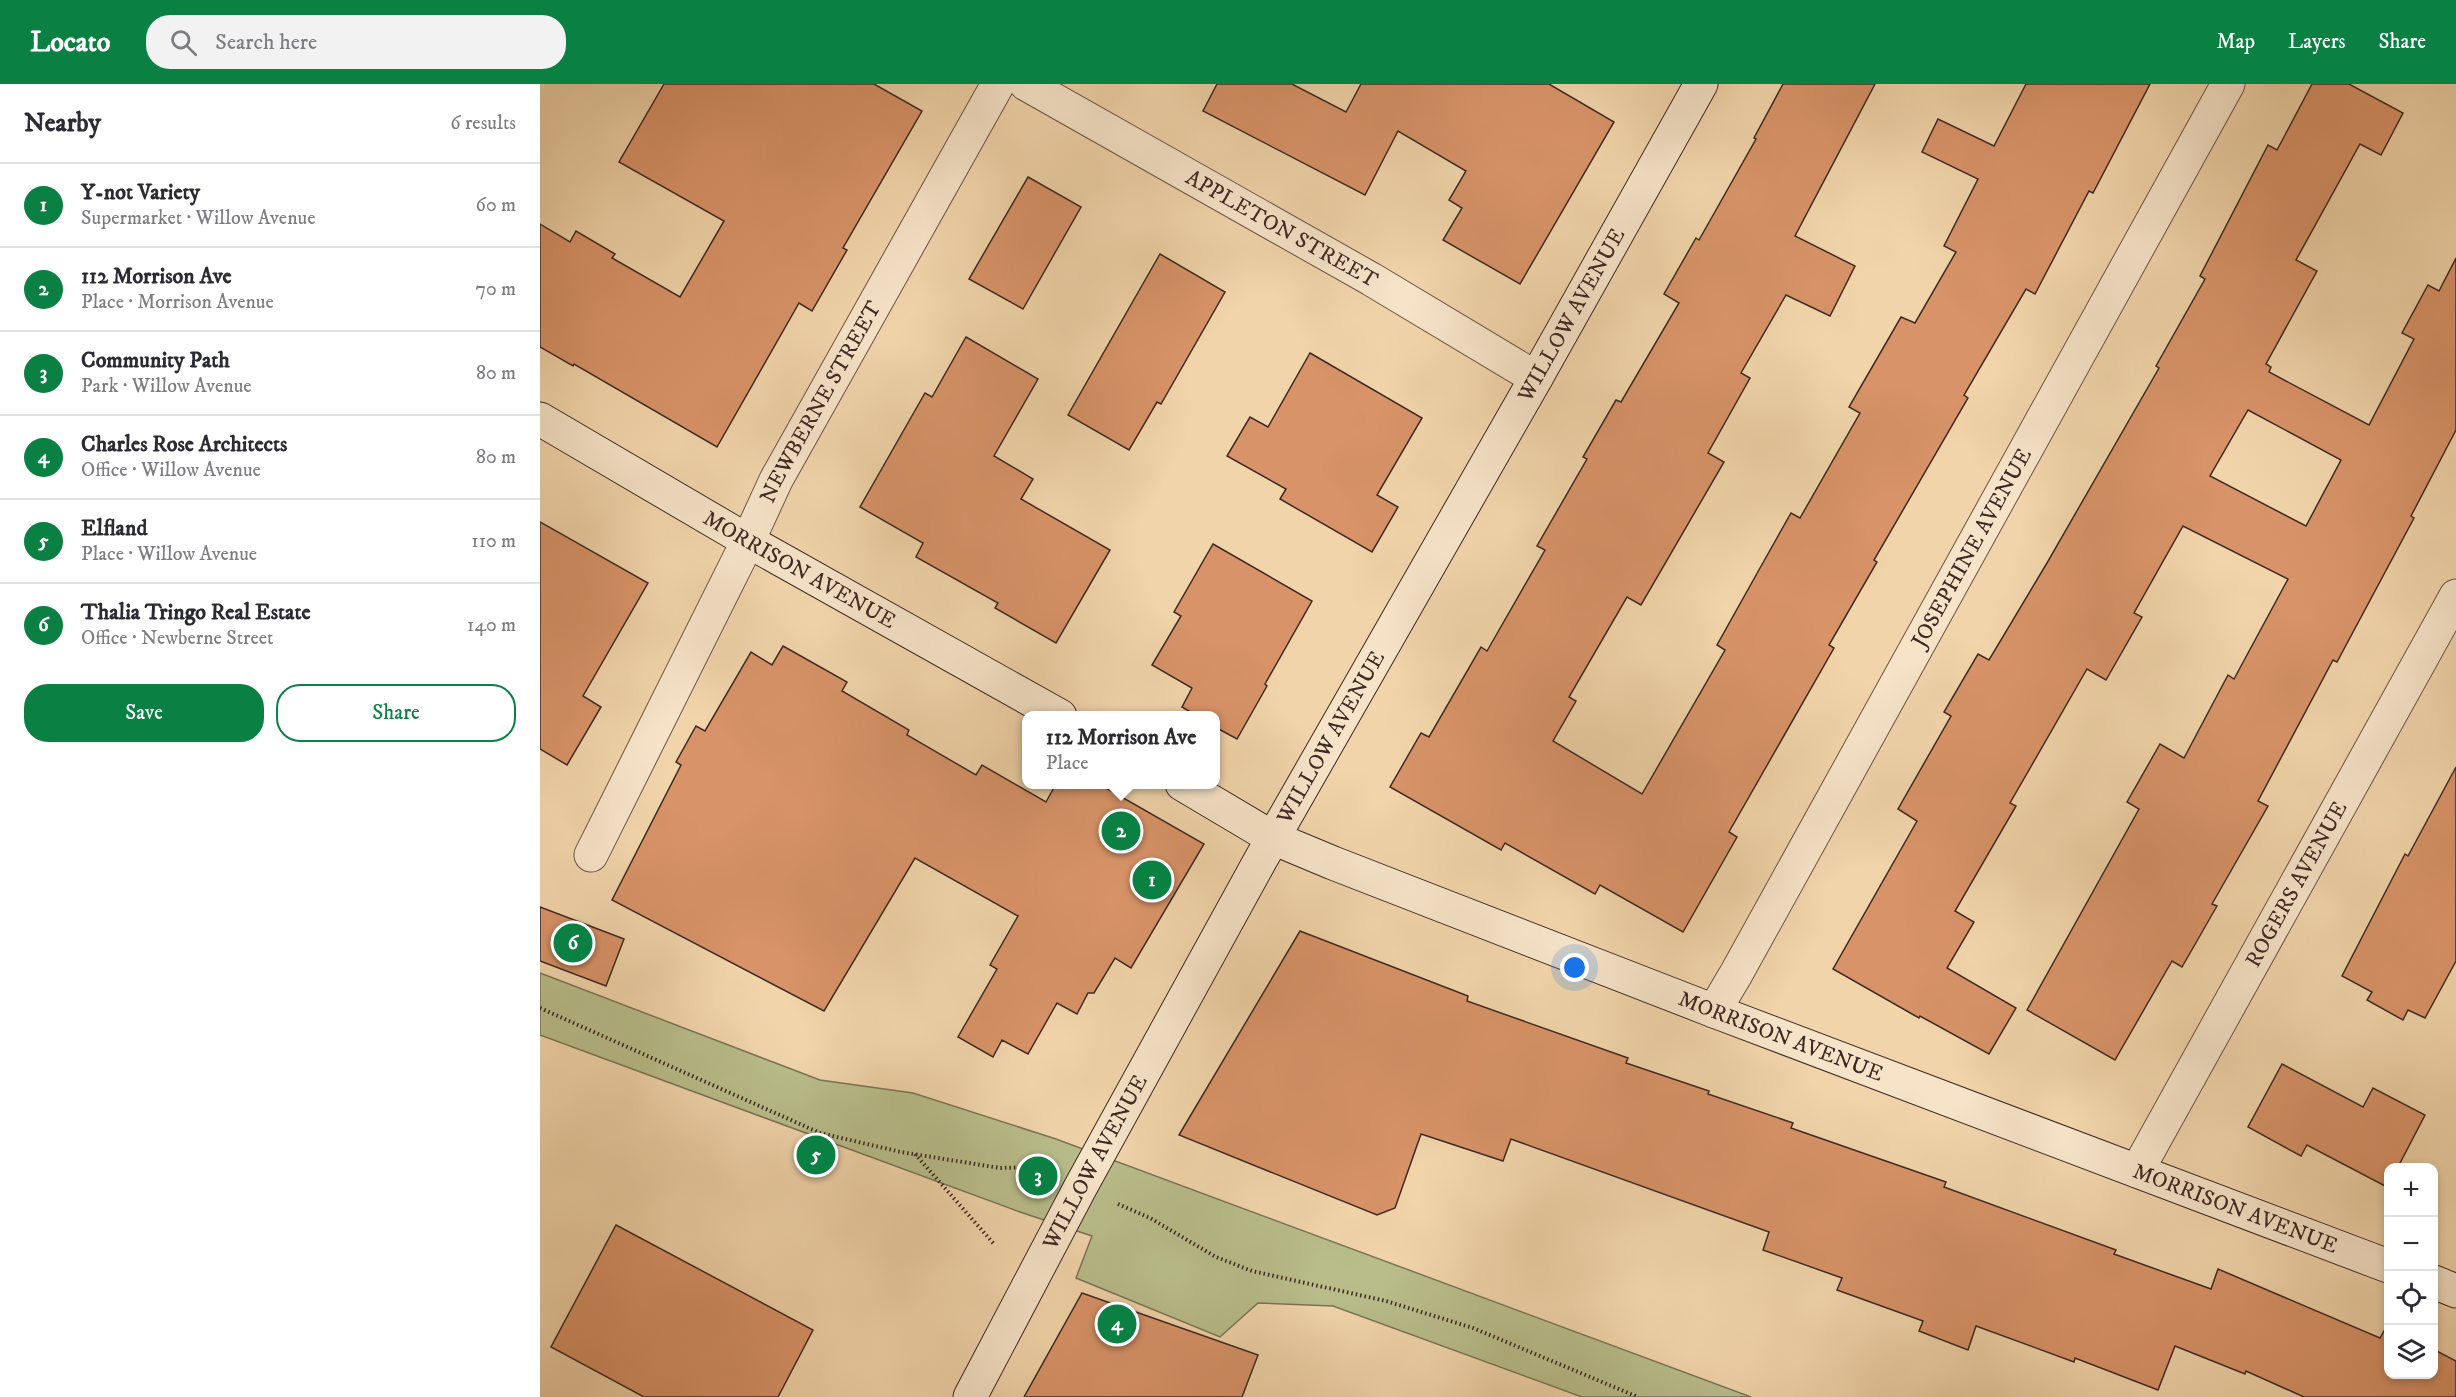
<!DOCTYPE html>
<html lang="en">
<head>
<meta charset="utf-8">
<style>
  body { margin:0; font-family:"IM FELL DW Pica",serif; background:#f2f2f3; color:#2b2b33 }
  .controls { position:absolute; right:18px; bottom:18px; display:grid; overflow:hidden; border-radius:12px; box-shadow:0 3px 9px #0003 }
  .controls button { width:54px; height:54px; display:grid; place-items:center; padding:0; border:0; border-bottom:2px solid #e1e1e2; background:#fff; color:#2b2b33; font:30px sans-serif }
  .you { position:absolute; left:1035px; top:884px; width:21px; height:21px; margin:-15px; border:4px solid #fff; border-radius:50%; background:#1a73e8; box-shadow:0 0 0 9px #1a73e833 }
  .badge { display:grid; place-items:center; width:39px; height:39px; border-radius:50%; background:#0b8043; color:#fff; font-size:20px; font-weight:700 }
  .pin { position:absolute; translate:-50% -50%; border:3px solid #fff; box-shadow:0 2px 6px #0006 }
  .popup { position:absolute; left:482px; top:627px; width:198px; height:78px; box-sizing:border-box; display:grid; place-content:center; border-radius:12px; background:#fff; filter:drop-shadow(0 2px 4px #0005); font-size:20px; white-space:nowrap; color:#7c7c81 }
  .popup b { font-size:22px; color:#2b2b33 }
  .popup::after { content:''; position:absolute; left:50%; top:100%; margin-left:-12px; border:12px solid transparent; border-top-color:#fff }
  .list { margin:0; padding:0; list-style:none }
  h2 { display:flex; justify-content:space-between; align-items:center; height:78px; margin:0; padding:0 24px; font-size:26px }
  h2 small { font-size:20px; font-weight:400; color:#7c7c81 }
  .list li { display:grid; grid-template-columns:39px 1fr auto; gap:18px; align-items:center; box-sizing:border-box; height:84px; padding:0 24px; border-top:2px solid #e1e1e2 }
  .list b { display:block; font-size:22px; white-space:nowrap }
  .list p { margin:0; font-size:20px; white-space:nowrap; color:#7c7c81 }
  .list em { font-size:20px; font-style:normal; color:#7c7c81 }
  .actions { display:flex; gap:12px; padding:18px 24px }
  .actions a { flex:1; padding:14px 0; border:2px solid #0b8043; border-radius:24px; text-align:center; font-size:21px; color:#0b8043 }
  .actions .main { background:#0b8043; color:#fff }
  .icon { flex:none; width:33px; height:33px; fill:none; stroke:currentColor; stroke-width:2; stroke-linecap:round; stroke-linejoin:round }
  .map { position:relative; flex:none; width:1916px; height:1313px; overflow:hidden }
  header { display:flex; align-items:center; gap:36px; box-sizing:border-box; height:84px; padding:0 30px; background:#0b8043; color:#fff }
  header strong { font-size:28px }
  nav { display:flex; gap:33px; margin-inline-start:auto; font-size:21px }
  .search { width:420px; height:54px; background:#f2f2f3; display:flex; align-items:center; gap:15px; box-sizing:border-box; padding:0 21px; border-radius:24px; color:#7c7c81; font-size:22px }
  main { display:flex }
  aside { flex:1; background:#fff }
  .map>svg:first-child { display:block }
  .green { fill:#b8bd8a; stroke:#7b7456; stroke-width:1.5 }
  .building { fill:#d89368; stroke:#3e2a23; stroke-width:1.5; fill-rule:evenodd }
  .lines { fill:none; stroke-linecap:round; stroke-linejoin:round }
  .street-casing { stroke:#6b5445; stroke-width:35 }
  .secondary-casing { stroke:#3e2a23; stroke-width:35 }
  .path { stroke:#3e2a23; stroke-width:4; stroke-dasharray:1.5 3; stroke-linecap:butt }
  .street { stroke:#f6e3c8; stroke-width:33 }
  .secondary { stroke:#f6e3c8; stroke-width:33 }
  .labels { text-anchor:middle; dominant-baseline:central; stroke-width:4.5; stroke-linejoin:round; paint-order:stroke }
  .street-label { font-size:22px; fill:#3e2a23; stroke:#f6e3c8 }
</style>
</head>
<body>
<header>
<strong>Locato</strong>
<div class="search"><svg class="icon" aria-label="search" viewBox="0 0 24 24"><circle cx="10" cy="10" r="6"/><path d="M15 15l6 6"/></svg>Search here</div>
<nav><a>Map</a><a>Layers</a><a>Share</a></nav>
</header>
<main>
<aside>
<h2>Nearby<small>6 results</small></h2>
<ul class="list">
<li><span class="badge">1</span><div><b>Y-not Variety</b><p>Supermarket · Willow Avenue</p></div><em>60 m</em></li>
<li><span class="badge">2</span><div><b>112 Morrison Ave</b><p>Place · Morrison Avenue</p></div><em>70 m</em></li>
<li><span class="badge">3</span><div><b>Community Path</b><p>Park · Willow Avenue</p></div><em>80 m</em></li>
<li><span class="badge">4</span><div><b>Charles Rose Architects</b><p>Office · Willow Avenue</p></div><em>80 m</em></li>
<li><span class="badge">5</span><div><b>Elfland</b><p>Place · Willow Avenue</p></div><em>110 m</em></li>
<li><span class="badge">6</span><div><b>Thalia Tringo Real Estate</b><p>Office · Newberne Street</p></div><em>140 m</em></li>
</ul>
<div class="actions"><a class="main">Save</a><a>Share</a></div>
</aside>
<div class="map">
<svg width="1916" height="1313" viewBox="0 0 1916 1313">
  <rect width="100%" height="100%" fill="#f1d4aa"/>
  <filter id="stains"><feTurbulence type="fractalNoise" baseFrequency=".00333" numOctaves="4"/><feColorMatrix values="0 0 0 0 .2 0 0 0 0 .09 0 0 0 0 .02 0 0 0 .5 -.17"/></filter>
  <radialGradient id="worn" r=".72"><stop offset=".6" stop-color="#630" stop-opacity="0"/><stop offset="1" stop-color="#630" stop-opacity=".3"/></radialGradient>
  <path class="green" d="M 0,889 L 280,996 L 373,1009 L 516,1055 L 1211,1313 L 1042,1313 L 793,1222 L 718,1219 L 680,1253 L 536,1194 L 552,1152 L 480,1128 L 0,951 Z"/>
  <g class="building">
    <path d="M 124,0 L 334,0 L 382,27 L 303,164 L 307,166 L 272,227 L 259,219 L 177,363 L 34,280 L 33,282 L 0,263 L 0,140 L 30,158 L 36,147 L 75,170 L 72,174 L 140,213 L 184,137 L 79,78 Z"/>
    <path d="M 677,0 L 752,0 L 806,28 L 821,0 L 1009,0 L 1074,38 L 980,200 L 903,156 L 922,124 L 909,116 L 926,87 L 858,47 L 825,111 L 663,27 Z"/>
    <path d="M 1243,0 L 1335,0 L 1255,152 L 1315,182 L 1290,232 L 1246,211 L 1201,289 L 1210,294 L 1168,369 L 1184,378 L 1101,521 L 1087,513 L 1029,613 L 1036,617 L 1013,657 L 1102,710 L 1185,566 L 1177,561 L 1220,484 L 1251,429 L 1260,434 L 1320,329 L 1309,323 L 1361,233 L 1375,239 L 1416,168 L 1404,162 L 1438,95 L 1382,68 L 1398,35 L 1454,62 L 1486,0 L 1610,0 L 1553,109 L 1549,107 L 1495,210 L 1486,205 L 1424,311 L 1428,314 L 1334,476 L 1337,478 L 1289,561 L 1294,564 L 1189,748 L 1197,753 L 1143,848 L 1060,801 L 1055,810 L 965,759 L 961,766 L 850,703 L 881,649 L 889,653 L 941,563 L 947,567 L 1005,466 L 997,462 L 1047,375 L 1043,373 L 1076,316 L 1081,318 L 1139,219 L 1124,210 L 1156,154 L 1159,156 L 1216,55 L 1214,54 Z"/>
    <path d="M 1772,0 L 1809,0 L 1863,29 L 1841,71 L 1820,60 L 1756,176 L 1777,187 L 1726,280 L 1731,283 L 1729,288 L 1829,341 L 1874,255 L 1862,249 L 1888,201 L 1899,207 L 1916,174 L 1916,346 L 1871,432 L 1874,434 L 1797,578 L 1793,576 L 1718,717 L 1728,722 L 1672,820 L 1677,822 L 1642,883 L 1632,877 L 1575,976 L 1487,926 L 1599,725 L 1587,718 L 1620,660 L 1644,674 L 1688,591 L 1694,595 L 1748,495 L 1643,442 L 1594,529 L 1602,533 L 1566,596 L 1547,585 L 1470,719 L 1476,722 L 1415,827 L 1434,838 L 1407,884 L 1476,924 L 1449,970 L 1380,932 L 1379,934 L 1293,885 L 1377,737 L 1358,725 L 1411,632 L 1404,628 L 1438,570 L 1449,576 L 1507,479 L 1619,284 L 1616,282 L 1665,195 L 1660,192 L 1728,61 L 1737,66 ZM 1708,326 L 1801,376 L 1766,442 L 1670,392 Z"/>
    <path d="M 488,93 L 541,123 L 483,225 L 429,195 Z"/>
    <path d="M 620,170 L 685,208 L 621,320 L 617,318 L 589,366 L 528,331 Z"/>
    <path d="M 426,253 L 498,295 L 454,372 L 493,395 L 481,415 L 570,466 L 516,559 L 455,524 L 458,519 L 376,473 L 383,459 L 320,423 L 385,309 L 392,313 Z"/>
    <path d="M 770,269 L 882,334 L 837,411 L 858,423 L 832,468 L 740,415 L 746,405 L 687,372 L 710,333 L 728,343 Z"/>
    <path d="M 0,438 L 108,499 L 43,612 L 61,623 L 27,681 L 0,665 Z"/>
    <path d="M 673,460 L 772,517 L 725,600 L 727,602 L 697,655 L 675,643 L 675,632 L 657,632 L 642,623 L 652,604 L 612,581 L 641,532 L 634,528 Z"/>
    <path d="M 243,562 L 307,598 L 302,607 L 369,646 L 367,651 L 436,691 L 442,681 L 506,718 L 516,700 L 559,700 L 664,760 L 591,884 L 575,874 L 554,909 L 548,909 L 537,930 L 517,919 L 488,970 L 462,956 L 453,973 L 418,953 L 457,885 L 450,881 L 478,832 L 375,774 L 284,927 L 72,816 L 141,681 L 136,678 L 156,642 L 165,647 L 211,568 L 232,581 Z"/>
    <path d="M 1916,683 L 1916,877 L 1885,934 L 1868,926 L 1863,936 L 1827,916 L 1832,908 L 1802,892 L 1865,770 L 1868,772 Z"/>
    <path d="M 0,823 L 84,855 L 66,902 L 0,877 Z"/>
    <path d="M 760,847 L 928,912 L 927,917 L 1088,974 L 1086,979 L 1169,1007 L 1168,1010 L 1253,1039 L 1251,1044 L 1406,1098 L 1404,1103 L 1576,1166 L 1574,1170 L 1671,1205 L 1678,1185 L 1840,1254 L 1848,1240 L 1848,1290 L 1893,1290 L 1893,1265 L 1916,1277 L 1916,1313 L 1764,1313 L 1706,1287 L 1705,1290 L 1635,1262 L 1618,1306 L 1535,1274 L 1534,1278 L 1436,1242 L 1428,1266 L 1379,1247 L 1383,1237 L 1297,1206 L 1302,1194 L 1223,1166 L 1229,1148 L 971,1055 L 963,1077 L 881,1050 L 855,1124 L 837,1131 L 639,1051 Z"/>
    <path d="M 1742,980 L 1823,1023 L 1833,1004 L 1885,1031 L 1858,1083 L 1848,1083 L 1847,1103 L 1767,1061 L 1761,1072 L 1708,1043 Z"/>
    <path d="M 76,1141 L 273,1246 L 238,1313 L 104,1313 L 11,1263 Z"/>
    <path d="M 542,1209 L 718,1271 L 702,1313 L 484,1313 Z"/>
  </g>
  <g class="lines">
    <g class="street-casing">
      <g id="street">
        <path id="s1" d="M 486,0 L 831,195 L 996,294"/>
        <path id="s2" d="M 51,771 L 208,457 L 236,396 L 458,0"/>
        <path id="s3" d="M 1174,927 L 1196,890 L 1688,0"/>
        <path id="s4" d="M 1597,1087 L 1916,512"/>
      </g>
    </g>
    <g class="secondary-casing">
      <g id="secondary">
        <path id="s5" d="M 0,335 L 208,457 L 520,632"/>
        <path id="s6" d="M 642,700 L 733,754 L 793,779 L 1174,927 L 1848,1182"/>
        <path d="M 1894,1198 L 1916,1207"/>
        <path id="s7" d="M 430,1313 L 540,1104 L 721,775 L 996,294 L 1161,0"/>
      </g>
    </g>
    <g class="path">
      <path d="M 0,924 L 280,1049 L 361,1068 L 460,1084 L 497,1083 L 502,1086"/>
      <path d="M 375,1070 L 454,1160"/>
      <path d="M 578,1120 L 610,1134 L 676,1173 L 712,1187 L 846,1217 L 933,1244 L 1098,1313"/>
    </g>
    <use href="#street" class="street"/>
    <use href="#secondary" class="secondary"/>
  </g>
  <g class="labels">
    <g class="street-label">
      <text stroke="none"><textPath href="#s1" startOffset="294">APPLETON STREET</textPath></text>
      <text stroke="none"><textPath href="#s7" startOffset="1238">WILLOW AVENUE</textPath></text>
      <text stroke="none"><textPath href="#s2" startOffset="508">NEWBERNE STREET</textPath></text>
      <text stroke="none"><textPath href="#s3" startOffset="530">JOSEPHINE AVENUE</textPath></text>
      <text stroke="none"><textPath href="#s5" startOffset="300">MORRISON AVENUE</textPath></text>
      <text stroke="none"><textPath href="#s7" startOffset="752">WILLOW AVENUE</textPath></text>
      <text stroke="none"><textPath href="#s4" startOffset="328">ROGERS AVENUE</textPath></text>
      <text stroke="none"><textPath href="#s6" startOffset="651">MORRISON AVENUE</textPath></text>
      <text stroke="none"><textPath href="#s7" startOffset="266">WILLOW AVENUE</textPath></text>
      <text stroke="none"><textPath href="#s6" startOffset="1137">MORRISON AVENUE</textPath></text>
    </g>
  </g>
  <rect width="100%" height="100%" filter="url(#stains)"/>
  <rect width="100%" height="100%" fill="url(#worn)"/>
</svg>
<div class="controls">
<button>+</button>
<button>−</button>
<button><svg class="icon" aria-label="locate" viewBox="0 0 24 24"><circle cx="12" cy="12" r="6"/><path d="M12 2v4M12 18v4M2 12h4M18 12h4"/></svg></button>
<button><svg class="icon" aria-label="layers" viewBox="0 0 24 24"><path d="M12 4l9 5-9 5-9-5zM3 14l9 5 9-5"/></svg></button>
</div>
<div class="you"></div>
<div class="pin badge" style="left:612px;top:796px">1</div>
<div class="pin badge" style="left:581px;top:747px">2</div>
<div class="popup"><b>112 Morrison Ave</b>Place</div>
<div class="pin badge" style="left:498px;top:1092px">3</div>
<div class="pin badge" style="left:577px;top:1240px">4</div>
<div class="pin badge" style="left:276px;top:1071px">5</div>
<div class="pin badge" style="left:33px;top:859px">6</div>
</div>
</main>
</body>
</html>
